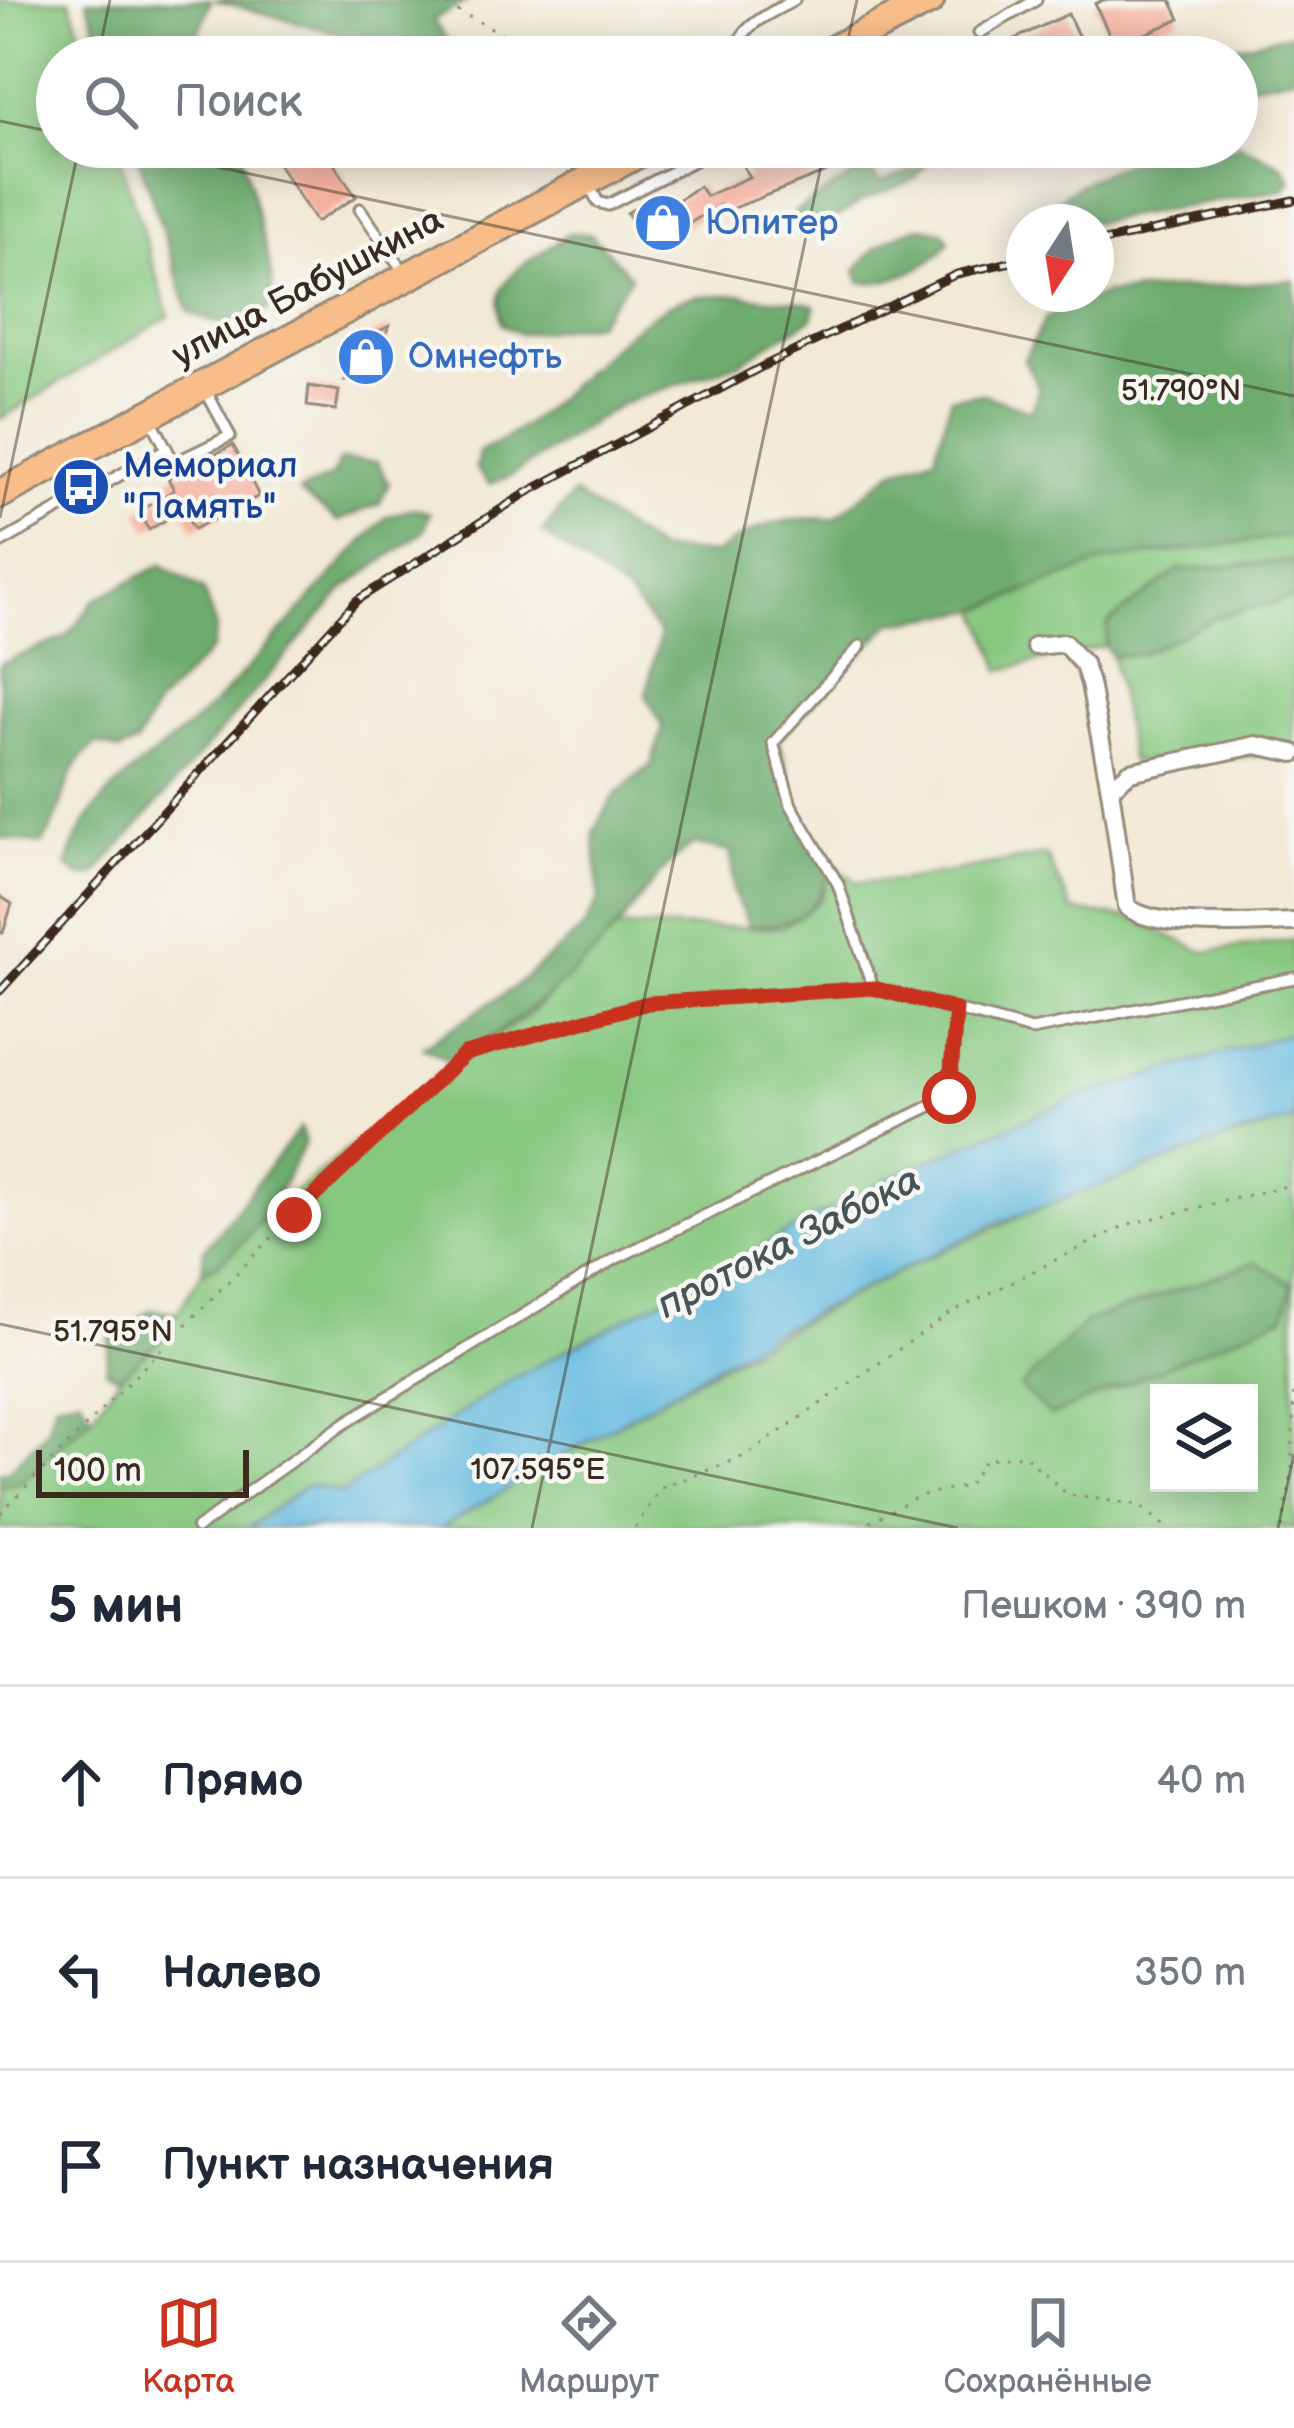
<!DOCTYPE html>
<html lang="ru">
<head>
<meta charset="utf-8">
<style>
  body { margin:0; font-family:"Balsamiq Sans",sans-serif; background:#f2f2f3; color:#1f2937 }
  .controls { position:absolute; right:36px; bottom:36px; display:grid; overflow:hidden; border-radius:0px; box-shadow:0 6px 30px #0003 }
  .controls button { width:108px; height:108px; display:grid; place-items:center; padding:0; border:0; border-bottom:3px solid #e0e1e3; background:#fff; color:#1f2937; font:60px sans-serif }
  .compass { position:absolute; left:1006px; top:204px; width:108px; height:108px; border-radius:50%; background:#fff; box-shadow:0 6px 30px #0003; rotate:192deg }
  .scale { position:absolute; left:36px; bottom:30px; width:213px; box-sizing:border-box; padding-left:12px; border:6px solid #3b2a1e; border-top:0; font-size:33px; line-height:42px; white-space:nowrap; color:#3b2a1e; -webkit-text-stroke:9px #f6f6f2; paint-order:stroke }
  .stop { position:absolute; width:36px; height:36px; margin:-27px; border:9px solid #c8321e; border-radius:50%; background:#fff }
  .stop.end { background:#c8321e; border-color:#fff; box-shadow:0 3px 12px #0008 }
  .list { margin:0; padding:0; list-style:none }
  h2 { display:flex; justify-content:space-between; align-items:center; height:156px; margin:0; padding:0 48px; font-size:51px }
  h2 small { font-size:39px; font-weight:400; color:#747a83 }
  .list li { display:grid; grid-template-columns:78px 1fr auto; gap:36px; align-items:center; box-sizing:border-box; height:192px; padding:0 48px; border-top:3px solid #e0e1e3 }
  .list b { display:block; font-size:45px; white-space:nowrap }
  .list em { font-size:39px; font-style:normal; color:#747a83 }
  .icon { flex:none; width:66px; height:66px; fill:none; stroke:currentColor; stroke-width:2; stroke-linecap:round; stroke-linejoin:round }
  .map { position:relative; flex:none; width:1294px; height:1528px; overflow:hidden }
  .search { position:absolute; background:#fff; box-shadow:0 6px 30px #0003; left:36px; right:36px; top:36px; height:132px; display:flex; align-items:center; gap:30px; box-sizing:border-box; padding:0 42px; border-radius:66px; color:#747a83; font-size:45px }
  .sheet { height:732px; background:#fff }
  nav { display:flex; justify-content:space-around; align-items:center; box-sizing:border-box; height:168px; border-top:3px solid #e0e1e3; background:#fff; font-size:33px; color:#747a83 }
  nav a { display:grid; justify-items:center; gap:6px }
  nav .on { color:#c8321e }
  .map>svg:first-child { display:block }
  .green { fill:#87c880; stroke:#61794f; stroke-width:3; fill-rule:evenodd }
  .forest { fill:#6dac6e; stroke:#546b46; stroke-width:3 }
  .water { fill:#62b9df; stroke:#4e727e; stroke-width:3 }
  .building { fill:#f6af9c }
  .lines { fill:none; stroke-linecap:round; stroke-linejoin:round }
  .service-casing { stroke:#968a7a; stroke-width:15 }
  .minor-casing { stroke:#968a7a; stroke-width:22 }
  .primary-casing { stroke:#968a7a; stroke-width:33 }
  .path { stroke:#968a7a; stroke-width:3; stroke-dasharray:3 9; stroke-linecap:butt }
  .service { stroke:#fff; stroke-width:9 }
  .minor { stroke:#fff; stroke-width:16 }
  .primary { stroke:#f8bd89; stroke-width:27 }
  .rail-casing { stroke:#3b2a1e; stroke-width:9 }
  .rail { stroke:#f6f6f2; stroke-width:4.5; stroke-dasharray:14; stroke-linecap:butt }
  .route { stroke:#c8321e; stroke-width:15 }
  .ticks { fill:none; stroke:#3b2a1e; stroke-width:3; stroke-opacity:0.45 }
  .labels { text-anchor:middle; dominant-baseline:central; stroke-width:9; stroke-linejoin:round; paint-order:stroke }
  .shop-label { font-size:36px; fill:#366cbe; stroke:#f6f6f2; text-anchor:start }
  .street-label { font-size:36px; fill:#3b2a1e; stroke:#f6f6f2 }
  .transit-label { font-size:36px; fill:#164399; stroke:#f6f6f2; text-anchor:start }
  .water-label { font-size:39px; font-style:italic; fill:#475558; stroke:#f6f6f2 }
  .ticks-label { font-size:30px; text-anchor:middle; fill:#3b2a1e; stroke:#f6f6f2; stroke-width:9; stroke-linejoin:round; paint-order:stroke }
</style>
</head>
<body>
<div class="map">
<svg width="1294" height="1528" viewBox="0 0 1294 1528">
  <rect width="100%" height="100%" fill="#f6f6f2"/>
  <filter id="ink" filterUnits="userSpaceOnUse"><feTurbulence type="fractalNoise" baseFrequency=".00833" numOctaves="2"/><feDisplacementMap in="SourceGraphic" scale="24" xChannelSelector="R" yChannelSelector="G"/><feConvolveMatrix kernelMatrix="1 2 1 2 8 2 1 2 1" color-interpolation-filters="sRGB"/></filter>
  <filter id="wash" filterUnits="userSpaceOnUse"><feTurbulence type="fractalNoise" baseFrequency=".004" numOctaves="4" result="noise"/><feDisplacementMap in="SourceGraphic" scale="48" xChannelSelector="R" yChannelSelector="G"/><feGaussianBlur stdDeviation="2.7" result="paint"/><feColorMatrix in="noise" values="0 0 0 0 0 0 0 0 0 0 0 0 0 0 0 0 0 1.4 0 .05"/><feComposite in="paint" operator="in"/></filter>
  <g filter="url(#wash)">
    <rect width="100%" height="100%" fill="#f2e9d6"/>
    <g class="green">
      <path d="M 0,0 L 70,0 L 88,57 L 57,57 L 57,147 L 116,147 L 169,316 L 0,419 Z"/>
      <path d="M 1294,535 L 1294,561 L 1178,570 L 1108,623 L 1105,646 L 1001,670 L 979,610 L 1106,561 Z"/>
      <path d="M 1294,598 L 1294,754 L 1131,762 L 1112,656 L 1141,654 L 1217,617 Z"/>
      <path d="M 1046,855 L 1073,911 L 1132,918 L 1204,952 L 1294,940 L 1294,1032 L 1079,1097 L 893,1176 L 507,1382 L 342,1493 L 307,1485 L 248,1528 L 0,1528 L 0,1487 L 22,1481 L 92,1416 L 120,1376 L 161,1340 L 202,1272 L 219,1264 L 263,1219 L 452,1063 L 530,1014 L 618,928 L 782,927 L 821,900 L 832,864 L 857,882 L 899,881 Z"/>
      <path d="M 1294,1120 L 1294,1528 L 441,1528 C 717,1365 981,1205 1294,1120 ZM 1159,1393 L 1249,1393 L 1249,1483 L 1159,1483 Z"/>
    </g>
    <g class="forest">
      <path d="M 87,0 L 211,0 L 190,57 L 106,57 Z"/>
      <path d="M 214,0 L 469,0 L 433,20 L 448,42 L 425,57 L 364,57 L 342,34 Z"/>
      <path d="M 1294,33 L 1294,76 L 1237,87 L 1237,57 L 1166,57 L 1209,40 L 1217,50 Z"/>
      <path d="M 1237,143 L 1283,166 L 1291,180 L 1283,190 L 1096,222 L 1047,222 L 1043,212 C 1096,163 1166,147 1237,147 Z"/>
      <path d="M 135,147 L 240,147 L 272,275 L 272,307 C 242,328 221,329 189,312 Z"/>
      <path d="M 927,165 L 915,179 L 863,200 L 809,236 L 792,230 L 796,211 L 868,166 L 880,183 Z"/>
      <path d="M 920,227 L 943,231 L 949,241 C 936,265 886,287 860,282 L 856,271 C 872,247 892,235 920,227 Z"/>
      <path d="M 569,233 L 591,234 L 631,277 L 596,323 L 520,334 L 502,324 C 486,274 534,262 569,233 Z"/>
      <path d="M 1294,280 L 1294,535 L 1106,561 L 978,610 L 891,623 L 779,739 L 804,829 L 832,864 C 818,911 799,927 749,926 L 733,892 L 731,852 L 694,844 C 660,867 644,895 619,926 C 571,983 513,1024 452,1063 L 423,1047 L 513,988 L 583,929 L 599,900 L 594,831 L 615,795 L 651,765 L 663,727 L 646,695 L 660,634 L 628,595 L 542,532 L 574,494 L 657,550 L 716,554 C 755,524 786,516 834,519 L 894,470 L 935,456 L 951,397 L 983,394 L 1032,411 L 1039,387 L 1024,360 L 1046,318 L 1105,294 Z"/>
      <path d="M 742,295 C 764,301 799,298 815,306 L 812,318 L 739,363 L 621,404 L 509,477 L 489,484 L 476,469 L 479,452 C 558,418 601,337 678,301 C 695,293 723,296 742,295 Z"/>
      <path d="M 340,460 L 377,462 L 389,483 L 379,504 L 338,521 L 299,492 L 332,476 Z"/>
      <path d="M 413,508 L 430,513 L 424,531 L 345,588 L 95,875 L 81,877 L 67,867 C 84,790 164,755 214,704 C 273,643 327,579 385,518 Z"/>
      <path d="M 1294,561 L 1294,598 L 1217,617 L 1141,654 L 1112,656 L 1105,646 L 1108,623 L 1178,570 Z"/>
      <path d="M 162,565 L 203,590 L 216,629 L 212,649 L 156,706 L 137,743 L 120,751 L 97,743 C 57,775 71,803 42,844 L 0,838 L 0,664 L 68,636 L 94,600 Z"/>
      <path d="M 300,1128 L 305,1142 C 279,1190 255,1247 202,1272 L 204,1250 Z"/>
      <path d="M 1256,1262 L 1293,1284 L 1284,1316 L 1051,1416 L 1020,1388 L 1086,1322 Z"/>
      <path d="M 151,1310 L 175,1312 L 161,1340 L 120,1376 L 106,1371 L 110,1337 Z"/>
      <path d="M 80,1397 L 92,1416 L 22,1481 L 0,1487 L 0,1472 L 8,1471 L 47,1430 L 55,1402 Z"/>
    </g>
    <path class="water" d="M 1294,1032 L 1294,1120 L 1235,1136 L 995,1224 L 764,1337 L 441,1528 L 248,1528 L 307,1485 L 342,1493 L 507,1382 L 893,1176 L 1079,1097 Z"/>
    <g id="blocks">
      <g class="building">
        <path d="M 1103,0 L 1171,0 L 1180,19 L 1115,47 L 1095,4 Z"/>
        <path d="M 1068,14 L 1088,57 L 976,57 Z"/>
        <path d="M 267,147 L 323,147 L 356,197 L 316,222 Z"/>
        <path d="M 830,147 L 839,167 L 724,212 L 720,205 L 650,247 L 627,213 L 651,198 L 660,212 L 699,186 L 706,196 L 749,177 L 743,166 L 782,148 L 790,164 Z"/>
        <path d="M 389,326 L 371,374 L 345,380 L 361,341 Z"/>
        <path d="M 309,386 L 339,391 L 336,410 L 307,406 Z"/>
        <path d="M 233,445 L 259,496 L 194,529 L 183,509 L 149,530 L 138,512 L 174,490 L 168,478 Z"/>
        <path d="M 0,896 L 12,904 L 3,933 L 0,933 Z"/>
      </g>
    </g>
  </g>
  <g filter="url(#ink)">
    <use href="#blocks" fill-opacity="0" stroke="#968a7a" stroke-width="3"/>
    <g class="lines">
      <g class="service-casing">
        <g id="service">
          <path d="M 979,33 L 1036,0"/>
          <path d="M 736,57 C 737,25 770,14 794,0"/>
          <path d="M 577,147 L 593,171"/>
          <path d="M 589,185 L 598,202 L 608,205 L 720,147"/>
          <path d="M 360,209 L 404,272"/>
          <path d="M 151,419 L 174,463 L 230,436 L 206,391"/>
          <path d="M 0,543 L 166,449"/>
          <path d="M 860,646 L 773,743 L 791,805 L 838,884 L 873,988 L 1032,1030 L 1294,978"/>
          <path d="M 197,1528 L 348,1421 L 615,1259 L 949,1097 L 956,1010"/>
        </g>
      </g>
      <g class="minor-casing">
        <g id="minor">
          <path d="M 1035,646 L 1064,643 L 1084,665 L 1090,684 L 1110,789"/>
          <path d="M 1294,753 L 1256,745 L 1130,772 L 1110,789 L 1127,907 C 1158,931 1254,923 1294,922"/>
        </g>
      </g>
      <g class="primary-casing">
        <g id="primary">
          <path d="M 819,57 L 930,0"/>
          <path d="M 0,494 L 650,147"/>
        </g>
      </g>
      <g class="path">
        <path d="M 436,0 L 501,33 L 517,57"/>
        <path d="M 0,1513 L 294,1215 L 465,1054 L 648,1003 L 859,989"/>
        <path d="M 635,1528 L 661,1488 L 745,1456 L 954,1311 L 1126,1225 L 1294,1184"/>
        <path d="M 859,1528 L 918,1496 L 967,1486 L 986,1459 L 1024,1455 L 1068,1495 L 1139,1505 L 1167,1528"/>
        <path d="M 1282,1528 L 1292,1470 L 1294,1384"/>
      </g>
      <use href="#service" class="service"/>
      <use href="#minor" class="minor"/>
      <use href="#primary" class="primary"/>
      <g class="rail-casing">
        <g id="rail">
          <path d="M 1096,243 L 1294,200"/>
          <path d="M 0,991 L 357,600 L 528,492 L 767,364 L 957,274 L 1024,259"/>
        </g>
      </g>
      <use href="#rail" class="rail"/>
    </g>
  </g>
  <g class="lines" filter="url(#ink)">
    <path class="route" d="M 294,1215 L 465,1054 L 648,1003 L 873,988 L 956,1010 L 949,1097"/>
  </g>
  <path class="ticks" d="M 98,57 L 110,0M 844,57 L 857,0M 0,121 L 57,133M 124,147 L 1294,396M 0,518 L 79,147M 0,1324 L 958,1528M 532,1528 L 825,147M 1278,1528 L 1294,1454"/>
  <defs>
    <g id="shop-disc" transform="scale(3)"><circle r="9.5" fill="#3f7fe0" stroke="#f6f6f2"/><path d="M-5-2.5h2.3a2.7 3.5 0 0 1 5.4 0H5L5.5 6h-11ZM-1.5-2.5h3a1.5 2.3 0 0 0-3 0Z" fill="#fff"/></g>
    <g id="bus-disc" transform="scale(3)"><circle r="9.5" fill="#1a4fb4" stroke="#f6f6f2"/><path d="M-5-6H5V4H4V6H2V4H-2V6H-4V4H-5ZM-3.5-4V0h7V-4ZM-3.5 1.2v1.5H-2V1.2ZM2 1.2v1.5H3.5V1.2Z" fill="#fff"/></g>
  </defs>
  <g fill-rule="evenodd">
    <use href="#shop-disc" x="663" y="223"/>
    <use href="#shop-disc" x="366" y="357"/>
    <use href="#bus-disc" x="81" y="487"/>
  </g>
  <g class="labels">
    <g class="shop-label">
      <text x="705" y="223">Юпитер</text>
      <text x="408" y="357">Омнефть</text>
    </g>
    <g class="street-label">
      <text transform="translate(308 288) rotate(-28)">улица Бабушкина</text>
    </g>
    <g class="transit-label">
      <text x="123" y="466">Мемориал<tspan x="123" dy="41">"Память"</tspan></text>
    </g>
    <g class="water-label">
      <text transform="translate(789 1243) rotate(-27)">протока Забока</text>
    </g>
  </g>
  <g class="ticks-label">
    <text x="1181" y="400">51.790°N</text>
    <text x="113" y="1341">51.795°N</text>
    <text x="538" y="1479">107.595°E</text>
  </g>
</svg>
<div class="controls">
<button><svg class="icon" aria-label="layers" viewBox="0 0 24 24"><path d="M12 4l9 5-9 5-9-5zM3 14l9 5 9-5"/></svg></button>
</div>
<svg class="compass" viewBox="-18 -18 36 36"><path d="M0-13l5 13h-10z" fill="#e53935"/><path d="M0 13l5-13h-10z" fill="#747a83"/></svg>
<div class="scale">100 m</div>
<div class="stop" style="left:949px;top:1097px"></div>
<div class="stop end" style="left:294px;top:1215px"></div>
<div class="search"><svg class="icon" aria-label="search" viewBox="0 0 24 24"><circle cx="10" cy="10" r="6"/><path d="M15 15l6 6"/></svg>Поиск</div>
</div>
<section class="sheet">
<h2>5 мин<small>Пешком · 390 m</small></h2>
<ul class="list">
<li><svg class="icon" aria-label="ahead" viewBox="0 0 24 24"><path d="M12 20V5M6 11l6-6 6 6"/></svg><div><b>Прямо</b></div><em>40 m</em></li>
<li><svg class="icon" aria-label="left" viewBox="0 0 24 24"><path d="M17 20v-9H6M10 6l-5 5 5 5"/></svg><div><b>Налево</b></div><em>350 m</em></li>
<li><svg class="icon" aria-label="arrive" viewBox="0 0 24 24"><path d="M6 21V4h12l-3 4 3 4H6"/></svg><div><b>Пункт назначения</b></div></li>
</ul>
</section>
<nav>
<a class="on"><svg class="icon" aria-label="map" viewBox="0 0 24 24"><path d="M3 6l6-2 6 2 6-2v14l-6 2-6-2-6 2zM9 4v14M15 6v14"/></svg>Карта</a>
<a><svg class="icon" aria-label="directions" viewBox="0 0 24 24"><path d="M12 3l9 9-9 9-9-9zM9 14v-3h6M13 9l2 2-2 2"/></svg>Маршрут</a>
<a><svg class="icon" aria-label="saved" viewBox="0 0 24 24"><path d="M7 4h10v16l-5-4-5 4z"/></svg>Сохранённые</a>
</nav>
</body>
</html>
